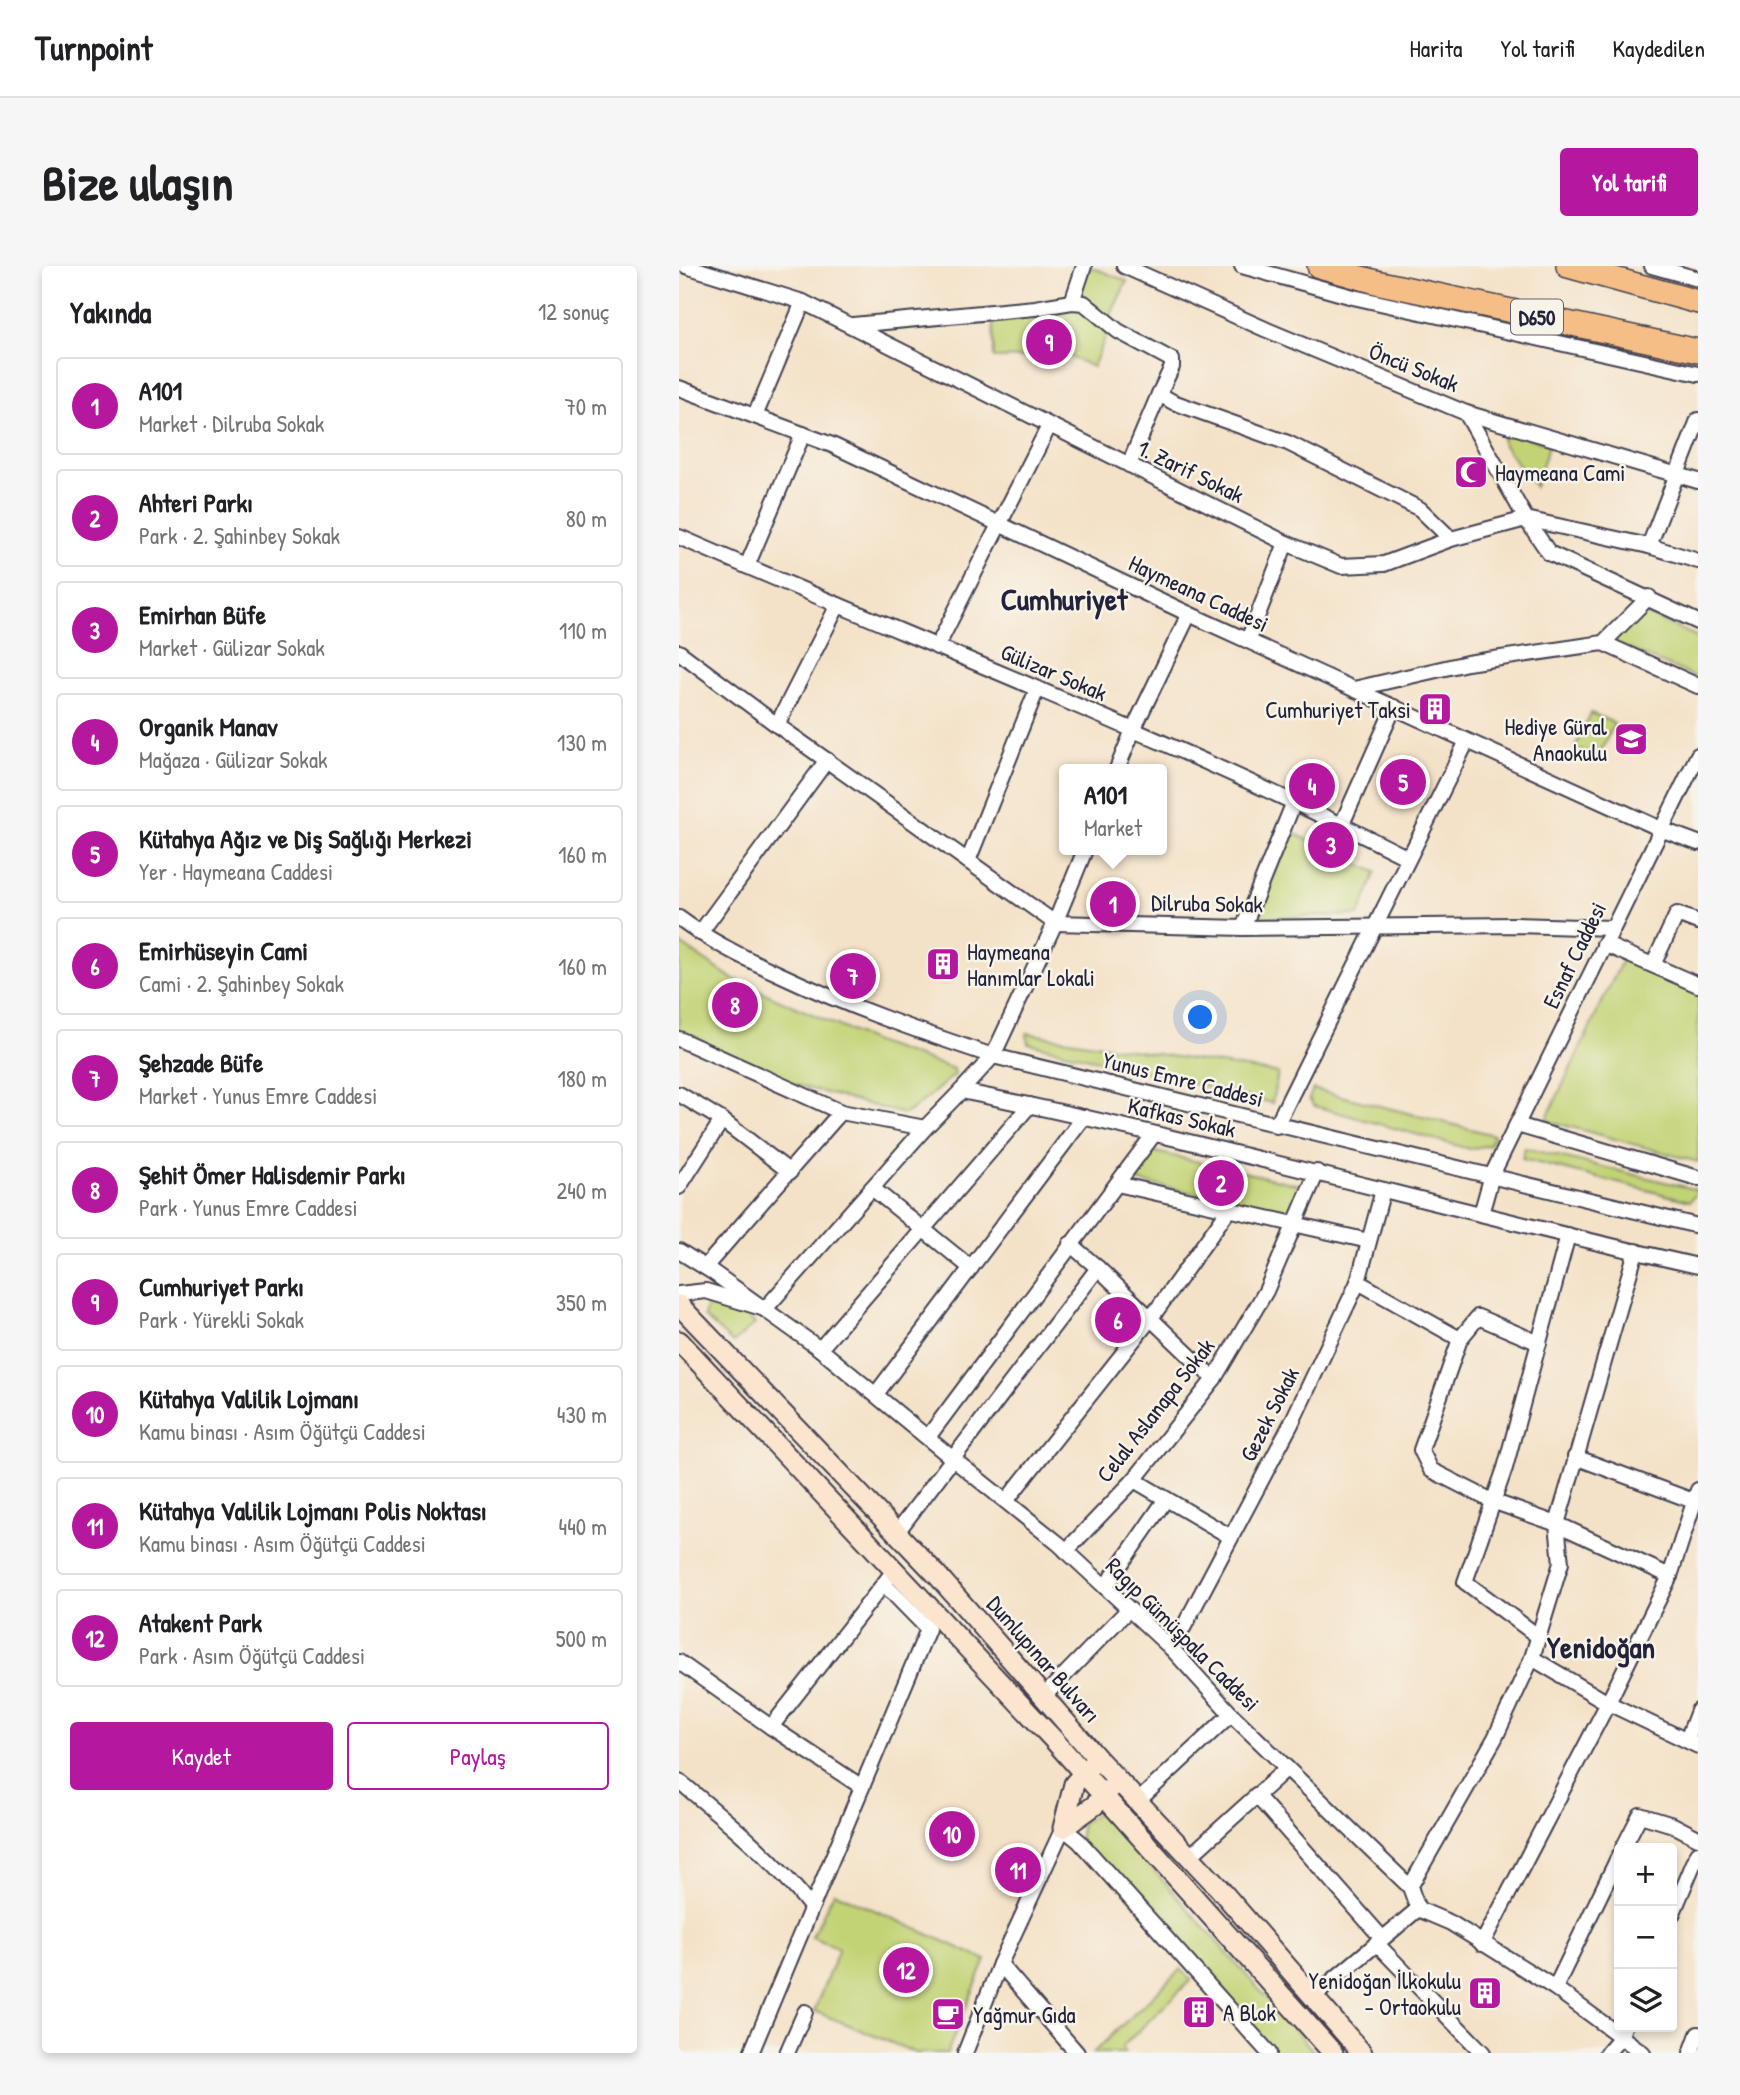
<!DOCTYPE html>
<html lang="tr">
<head>
<meta charset="utf-8">
<style>
  body { margin:0; font-family:"Patrick Hand",sans-serif; background:#f6f6f6; color:#202124 }
  .controls { position:absolute; right:21px; bottom:21px; display:grid; overflow:hidden; border-radius:7px; box-shadow:0 4px 10px #0003 }
  .controls button { width:63px; height:63px; display:grid; place-items:center; padding:0; border:0; border-bottom:2px solid #e0e0e0; background:#fff; color:#202124; font:35px sans-serif }
  .you { position:absolute; left:522px; top:752px; width:24px; height:24px; margin:-18px; border:5px solid #fff; border-radius:50%; background:#1a73e8; box-shadow:0 0 0 10px #1a73e833 }
  .badge { display:grid; place-items:center; width:46px; height:46px; border-radius:50%; background:#b5179e; color:#fff; font-size:23px; font-weight:700 }
  .pin { position:absolute; translate:-50% -50%; border:4px solid #fff; box-shadow:0 2px 7px #0006 }
  .popup { position:absolute; left:380px; top:498px; width:108px; height:91px; box-sizing:border-box; display:grid; place-content:center; border-radius:7px; background:#fff; filter:drop-shadow(0 2px 5px #0005); font-size:23px; white-space:nowrap; color:#757577 }
  .popup b { font-size:26px; color:#202124 }
  .popup::after { content:''; position:absolute; left:50%; top:100%; margin-left:-14px; border:14px solid transparent; border-top-color:#fff }
  .list { margin:0; padding:0; list-style:none }
  h2 { display:flex; justify-content:space-between; align-items:center; height:91px; margin:0; padding:0 28px; font-size:30px }
  h2 small { font-size:23px; font-weight:400; color:#757577 }
  .list li { display:grid; grid-template-columns:46px 1fr auto; gap:21px; align-items:center; box-sizing:border-box; height:98px; margin:0 14px 14px; padding:0 14px; border:2px solid #e0e0e0; border-radius:7px }
  .list b { display:block; font-size:26px; white-space:nowrap }
  .list p { margin:0; font-size:23px; white-space:nowrap; color:#757577 }
  .list em { font-size:23px; font-style:normal; color:#757577 }
  .actions { display:flex; gap:14px; padding:21px 28px }
  .actions a { flex:1; padding:16px 0; border:2px solid #b5179e; border-radius:7px; text-align:center; font-size:24px; color:#b5179e }
  .actions .main { background:#b5179e; color:#fff }
  .icon { flex:none; width:38px; height:38px; fill:none; stroke:currentColor; stroke-width:2; stroke-linecap:round; stroke-linejoin:round }
  .map { position:relative; flex:none; width:1019px; height:1787px; overflow:hidden; border-radius:7px }
  header { display:flex; align-items:center; gap:42px; box-sizing:border-box; height:98px; padding:0 35px; background:#fff; border-bottom:2px solid #e0e0e0 }
  header strong { font-size:33px }
  nav { display:flex; gap:38px; margin-inline-start:auto; font-size:24px }
  .intro { display:flex; align-items:center; justify-content:space-between; box-sizing:border-box; height:168px; padding:0 42px }
  h1 { margin:0; font-size:49px }
  .button { padding:18px 32px; border-radius:7px; background:#b5179e; color:#fff; font-size:24px; font-weight:700 }
  main { display:flex; gap:42px; padding:0 42px }
  aside { flex:1; background:#fff; border-radius:7px; box-shadow:0 4px 10px #0003 }
  .map>svg:first-child { display:block }
  .green { fill:#c2d375; stroke:#727a58; stroke-width:2 }
  .lines { fill:none; stroke-linecap:round; stroke-linejoin:round }
  .minor-casing { stroke:#423f50; stroke-width:18 }
  .secondary-casing { stroke:#423f50; stroke-width:23 }
  .trunk-casing { stroke:#423f50; stroke-width:26 }
  .minor { stroke:#fff; stroke-width:14 }
  .secondary { stroke:#fbe5cf; stroke-width:19 }
  .trunk { stroke:#f6be87; stroke-width:23 }
  .labels { text-anchor:middle; dominant-baseline:central; stroke-width:5; stroke-linejoin:round; paint-order:stroke }
  .shield { fill:#f7f3e8; stroke:#62616f; stroke-width:2 }
  .shield-label { font-size:21px; font-weight:bold; fill:#22223b }
  .street-label { font-size:23px; fill:#22223b; stroke:#f7f3e8 }
  .poi-label { font-size:23px; fill:#22223b; stroke:#f7f3e8; text-anchor:start }
  .district-label { font-size:30px; font-weight:bold; fill:#22223b; stroke:#f7f3e8 }
</style>
</head>
<body>
<header>
<strong>Turnpoint</strong>
<nav><a>Harita</a><a>Yol tarifi</a><a>Kaydedilen</a></nav>
</header>
<div class="intro"><h1>Bize ulaşın</h1><a class="button">Yol tarifi</a></div>
<main>
<aside>
<h2>Yakında<small>12 sonuç</small></h2>
<ul class="list">
<li><span class="badge">1</span><div><b>A101</b><p>Market · Dilruba Sokak</p></div><em>70 m</em></li>
<li><span class="badge">2</span><div><b>Ahteri Parkı</b><p>Park · 2. Şahinbey Sokak</p></div><em>80 m</em></li>
<li><span class="badge">3</span><div><b>Emirhan Büfe</b><p>Market · Gülizar Sokak</p></div><em>110 m</em></li>
<li><span class="badge">4</span><div><b>Organik Manav</b><p>Mağaza · Gülizar Sokak</p></div><em>130 m</em></li>
<li><span class="badge">5</span><div><b>Kütahya Ağız ve Diş Sağlığı Merkezi</b><p>Yer · Haymeana Caddesi</p></div><em>160 m</em></li>
<li><span class="badge">6</span><div><b>Emirhüseyin Cami</b><p>Cami · 2. Şahinbey Sokak</p></div><em>160 m</em></li>
<li><span class="badge">7</span><div><b>Şehzade Büfe</b><p>Market · Yunus Emre Caddesi</p></div><em>180 m</em></li>
<li><span class="badge">8</span><div><b>Şehit Ömer Halisdemir Parkı</b><p>Park · Yunus Emre Caddesi</p></div><em>240 m</em></li>
<li><span class="badge">9</span><div><b>Cumhuriyet Parkı</b><p>Park · Yürekli Sokak</p></div><em>350 m</em></li>
<li><span class="badge">10</span><div><b>Kütahya Valilik Lojmanı</b><p>Kamu binası · Asım Öğütçü Caddesi</p></div><em>430 m</em></li>
<li><span class="badge">11</span><div><b>Kütahya Valilik Lojmanı Polis Noktası</b><p>Kamu binası · Asım Öğütçü Caddesi</p></div><em>440 m</em></li>
<li><span class="badge">12</span><div><b>Atakent Park</b><p>Park · Asım Öğütçü Caddesi</p></div><em>500 m</em></li>
</ul>
<div class="actions"><a class="main">Kaydet</a><a>Paylaş</a></div>
</aside>
<div class="map">
<svg width="1019" height="1787" viewBox="0 0 1019 1787">
  <rect width="100%" height="100%" fill="#f7f3e8"/>
  <filter id="ink" filterUnits="userSpaceOnUse"><feTurbulence type="fractalNoise" baseFrequency=".0143" numOctaves="2"/><feDisplacementMap in="SourceGraphic" scale="14" xChannelSelector="R" yChannelSelector="G"/><feConvolveMatrix kernelMatrix="1 2 1 2 8 2 1 2 1" color-interpolation-filters="sRGB"/></filter>
  <filter id="wash" filterUnits="userSpaceOnUse"><feTurbulence type="fractalNoise" baseFrequency=".00686" numOctaves="4" result="noise"/><feDisplacementMap in="SourceGraphic" scale="28" xChannelSelector="R" yChannelSelector="G"/><feGaussianBlur stdDeviation="1.57" result="paint"/><feColorMatrix in="noise" values="0 0 0 0 0 0 0 0 0 0 0 0 0 0 0 0 0 1.4 0 .05"/><feComposite in="paint" operator="in"/></filter>
  <g filter="url(#wash)">
    <rect width="100%" height="100%" fill="#f4e2c8"/>
    <g class="green">
      <path d="M 409,0 L 448,15 L 429,55 L 398,32 Z"/>
      <path d="M 402,39 L 430,63 L 414,101 L 389,90 L 315,92 L 314,48 Z"/>
      <path d="M 832,167 L 870,178 L 856,221 L 824,178 L 823,172 Z"/>
      <path d="M 959,345 L 1019,371 L 1019,412 L 930,375 Z"/>
      <path d="M 912,447 L 935,457 L 919,492 L 896,481 Z"/>
      <path d="M 614,567 L 697,606 L 680,649 L 574,652 Z"/>
      <path d="M 0,677 L 54,713 L 198,777 L 275,803 L 276,809 C 259,821 244,839 225,848 L 110,817 L 0,764 Z"/>
      <path d="M 945,690 L 1019,724 L 1019,896 L 867,854 Z"/>
      <path d="M 348,767 L 371,771 L 599,807 L 593,837 L 349,777 Z"/>
      <path d="M 634,823 L 815,869 L 810,879 L 790,883 L 635,840 L 630,833 Z"/>
      <path d="M 846,882 L 1019,924 L 1019,925 L 1011,935 L 843,893 Z"/>
      <path d="M 472,885 L 630,921 L 617,948 L 453,914 Z"/>
      <path d="M 30,1030 L 63,1043 L 76,1058 L 54,1077 L 25,1051 Z"/>
      <path d="M 419,1547 L 428,1551 L 636,1787 L 591,1787 L 400,1575 L 403,1556 Z"/>
      <path d="M 155,1626 L 307,1694 L 268,1787 L 237,1787 L 135,1745 L 160,1682 L 133,1671 Z"/>
      <path d="M 502,1703 L 512,1714 L 443,1781 L 447,1787 L 414,1787 Z"/>
    </g>
  </g>
  <g filter="url(#ink)">
    <g class="lines">
      <g class="minor-casing">
        <g id="minor">
          <path d="M 7,0 L 124,36 L 607,277 L 662,300 L 705,298 L 772,273 L 847,253 L 970,280 L 1019,295"/>
          <path d="M 445,0 L 588,64 L 787,147 L 1019,215"/>
          <path d="M 563,0 L 674,31 L 1019,108"/>
          <path d="M 973,0 L 1019,13"/>
          <path d="M 393,36 L 405,0"/>
          <path d="M 174,59 L 356,42 L 393,36 L 405,37 L 439,65 L 493,94 L 493,101 L 480,128 L 494,136 L 609,177 L 741,243 L 772,273"/>
          <path d="M 0,122 L 153,179 L 510,348 L 984,564 L 1019,577"/>
          <path d="M 787,147 L 847,253 L 870,287 L 1019,356"/>
          <path d="M 76,150 L 124,36"/>
          <path d="M 450,199 L 480,128"/>
          <path d="M 0,271 C 243,377 492,472 729,592"/>
          <path d="M 970,280 L 1019,154"/>
          <path d="M 68,300 L 124,168"/>
          <path d="M 569,374 L 607,277"/>
          <path d="M 924,377 L 970,331"/>
          <path d="M 258,381 L 370,160"/>
          <path d="M 0,386 L 98,459 L 376,657 L 564,662 L 836,659 L 933,662"/>
          <path d="M 675,423 L 788,397 L 924,377 L 1019,420"/>
          <path d="M 98,459 L 159,339"/>
          <path d="M 438,503 L 454,464 L 510,348"/>
          <path d="M 663,558 L 715,441"/>
          <path d="M 289,595 L 358,423"/>
          <path d="M 0,652 C 31,675 63,691 98,707 C 170,741 239,765 314,790 L 1019,960"/>
          <path d="M 564,662 L 615,536"/>
          <path d="M 21,667 L 148,494"/>
          <path d="M 925,678 L 1019,719"/>
          <path d="M 974,699 L 998,648 L 1019,656"/>
          <path d="M 0,773 L 162,846 L 246,862"/>
          <path d="M 282,825 L 314,790 L 376,657 L 406,584"/>
          <path d="M 0,828 L 43,854 L 111,906"/>
          <path d="M 838,859 L 1019,912"/>
          <path d="M 597,860 L 788,475"/>
          <path d="M 438,918 L 690,975"/>
          <path d="M 0,921 L 43,854"/>
          <path d="M 193,922 L 292,1002"/>
          <path d="M 802,948 L 813,909 L 1019,489"/>
          <path d="M 391,978 L 419,1002 L 535,1113"/>
          <path d="M 0,985 L 32,1005 L 141,1083 L 274,1193 L 380,1278 L 493,1383 L 552,1448 L 731,1621 L 739,1643 L 772,1657 L 876,1722 L 964,1787"/>
          <path d="M 26,1001 L 162,846"/>
          <path d="M 679,1016 L 781,1073 L 799,1051 L 860,1077"/>
          <path d="M 0,1028 L 27,1025 L 86,1043 L 246,862 L 282,825 C 530,875 773,945 1019,1000"/>
          <path d="M 781,1073 L 742,1184 L 752,1204 L 813,1235 L 878,1258 L 991,1310"/>
          <path d="M 141,1083 L 351,839"/>
          <path d="M 197,1128 L 405,851"/>
          <path d="M 249,1171 L 475,868"/>
          <path d="M 896,1191 L 1017,1236"/>
          <path d="M 455,1214 L 552,1271"/>
          <path d="M 327,1235 L 472,1052 L 551,942"/>
          <path d="M 218,1266 L 419,1002"/>
          <path d="M 387,1285 L 455,1214 L 535,1113 L 587,1025 L 638,906"/>
          <path d="M 426,1321 L 487,1233"/>
          <path d="M 860,1371 L 786,1316 L 826,1202 L 889,969"/>
          <path d="M 493,1383 L 612,1158 L 679,1016 L 704,924"/>
          <path d="M 853,1392 L 929,1437 L 1019,1480"/>
          <path d="M 0,1396 L 92,1461 L 183,1521"/>
          <path d="M 366,1429 L 449,1344"/>
          <path d="M 92,1461 L 210,1311"/>
          <path d="M 1008,1474 L 1019,1445"/>
          <path d="M 0,1515 C 47,1554 94,1592 132,1641"/>
          <path d="M 577,1529 L 703,1672"/>
          <path d="M 458,1536 L 552,1448"/>
          <path d="M 944,1582 L 961,1549 L 994,1559 L 1019,1572"/>
          <path d="M 510,1591 L 608,1502"/>
          <path d="M 731,1621 L 816,1472 L 853,1392 L 882,1297 L 878,1258 L 957,985"/>
          <path d="M 993,1649 L 1019,1587"/>
          <path d="M 697,1677 L 804,1787"/>
          <path d="M 803,1678 L 929,1437 L 991,1310 L 1019,1224"/>
          <path d="M 321,1698 L 398,1787"/>
          <path d="M 876,1722 L 940,1590"/>
          <path d="M 634,1731 L 739,1643"/>
          <path d="M 72,1787 L 249,1363 L 205,1318"/>
          <path d="M 108,1787 L 126,1746"/>
          <path d="M 286,1787 L 321,1698 L 384,1562 L 400,1575 L 590,1787"/>
          <path d="M 928,1787 L 941,1772 L 945,1761"/>
          <path d="M 1012,1787 L 1019,1768"/>
        </g>
      </g>
      <g class="secondary-casing">
        <g id="secondary">
          <path d="M 0,1039 L 259,1310 L 419,1493 L 539,1621 L 683,1787"/>
          <path d="M 0,1075 L 374,1473 L 654,1787"/>
          <path d="M 413,1498 L 395,1518 L 384,1562 L 416,1539 L 434,1520"/>
        </g>
      </g>
      <g class="trunk-casing">
        <g id="trunk">
          <path d="M 640,0 L 697,16 L 1019,85"/>
          <path d="M 889,0 L 1019,36"/>
        </g>
      </g>
      <use href="#minor" class="minor"/>
      <use href="#secondary" class="secondary"/>
      <use href="#trunk" class="trunk"/>
    </g>
  </g>
  <defs>
    <g id="mosque-square" transform="scale(1.75)"><rect x="-9" y="-9" width="18" height="18" rx="4" fill="#b5179e" stroke="#f7f3e8"/><path d="M3.5-4.9A6 6 0 1 0 3.5 4.9A5 5 0 1 1 3.5-4.9Z" fill="#fff"/></g>
    <g id="building-square" transform="scale(1.75)"><rect x="-9" y="-9" width="18" height="18" rx="4" fill="#b5179e" stroke="#f7f3e8"/><path d="M-4-6H4V6H1V3H-1V6H-4ZM-2.5-4.3h1.7v1.8h-1.7ZM.8-4.3h1.7v1.8H.8ZM-2.5-1h1.7V.8h-1.7ZM.8-1h1.7V.8H.8Z" fill="#fff"/></g>
    <g id="school-square" transform="scale(1.75)"><rect x="-9" y="-9" width="18" height="18" rx="4" fill="#b5179e" stroke="#f7f3e8"/><path d="M0-5L7-2L0 1L-7-2ZM-4 1L0 2.5L4 1V4Q0 6-4 4Z" fill="#fff"/></g>
    <g id="cafe-square" transform="scale(1.75)"><rect x="-9" y="-9" width="18" height="18" rx="4" fill="#b5179e" stroke="#f7f3e8"/><path d="M-5.5-4.5H6V0H3Q3 3.5 0 3.5H-2.5Q-5.5 3.5-5.5 0ZM3-3.2v2h1.7v-2ZM-6 4.5H4V6H-6Z" fill="#fff"/></g>
  </defs>
  <g fill-rule="evenodd">
    <use href="#mosque-square" x="792" y="206"/>
    <use href="#building-square" x="756" y="443"/>
    <use href="#school-square" x="952" y="473"/>
    <use href="#building-square" x="264" y="698"/>
    <use href="#building-square" x="806" y="1727"/>
    <use href="#building-square" x="520" y="1746"/>
    <use href="#cafe-square" x="269" y="1748"/>
  </g>
  <g class="labels">
    <rect class="shield" x="832" y="33.5" width="52" height="35" rx="5"/>
    <g class="shield-label">
      <text x="858" y="51">D650</text>
    </g>
    <g class="street-label">
      <text transform="translate(735 101) rotate(22)">Öncü Sokak</text>
      <text transform="translate(512 205) rotate(26)">1. Zarif Sokak</text>
      <text transform="translate(520 327) rotate(25)">Haymeana Caddesi</text>
      <text transform="translate(375 406) rotate(23)">Gülizar Sokak</text>
      <text transform="translate(528 637) rotate(1)">Dilruba Sokak</text>
      <text transform="translate(895 689) rotate(-64)">Esnaf Caddesi</text>
      <text transform="translate(504 813) rotate(14)">Yunus Emre Caddesi</text>
      <text transform="translate(503 851) rotate(13)">Kafkas Sokak</text>
      <text transform="translate(476 1144) rotate(-52)">Celal Aslanapa Sokak</text>
      <text transform="translate(590 1148) rotate(-63)">Gezek Sokak</text>
      <text transform="translate(504 1368) rotate(45)">Ragıp Gümüşpala Caddesi</text>
      <text transform="translate(365 1393) rotate(49)">Dumlupınar Bulvarı</text>
    </g>
    <g class="poi-label">
      <text x="816" y="206">Haymeana Cami</text>
      <text x="732" y="443" text-anchor="end">Cumhuriyet Taksi</text>
      <text x="928" y="460" text-anchor="end">Hediye Güral<tspan x="928" dy="26">Anaokulu</tspan></text>
      <text x="288" y="685">Haymeana<tspan x="288" dy="26">Hanımlar Lokali</tspan></text>
      <text x="782" y="1714" text-anchor="end">Yenidoğan İlkokulu<tspan x="782" dy="26">- Ortaokulu</tspan></text>
      <text x="544" y="1746">A Blok</text>
      <text x="294" y="1748">Yağmur Gıda</text>
    </g>
    <g class="district-label">
      <text x="385" y="333">Cumhuriyet</text>
      <text x="922" y="1381">Yenidoğan</text>
    </g>
  </g>
</svg>
<div class="controls">
<button>+</button>
<button>−</button>
<button><svg class="icon" aria-label="layers" viewBox="0 0 24 24"><path d="M12 4l9 5-9 5-9-5zM3 14l9 5 9-5"/></svg></button>
</div>
<div class="you"></div>
<div class="pin badge" style="left:434px;top:638px">1</div>
<div class="popup"><b>A101</b>Market</div>
<div class="pin badge" style="left:542px;top:917px">2</div>
<div class="pin badge" style="left:652px;top:579px">3</div>
<div class="pin badge" style="left:633px;top:520px">4</div>
<div class="pin badge" style="left:724px;top:516px">5</div>
<div class="pin badge" style="left:439px;top:1054px">6</div>
<div class="pin badge" style="left:174px;top:710px">7</div>
<div class="pin badge" style="left:56px;top:739px">8</div>
<div class="pin badge" style="left:370px;top:76px">9</div>
<div class="pin badge" style="left:273px;top:1568px">10</div>
<div class="pin badge" style="left:339px;top:1604px">11</div>
<div class="pin badge" style="left:227px;top:1704px">12</div>
</div>
</main>
</body>
</html>
